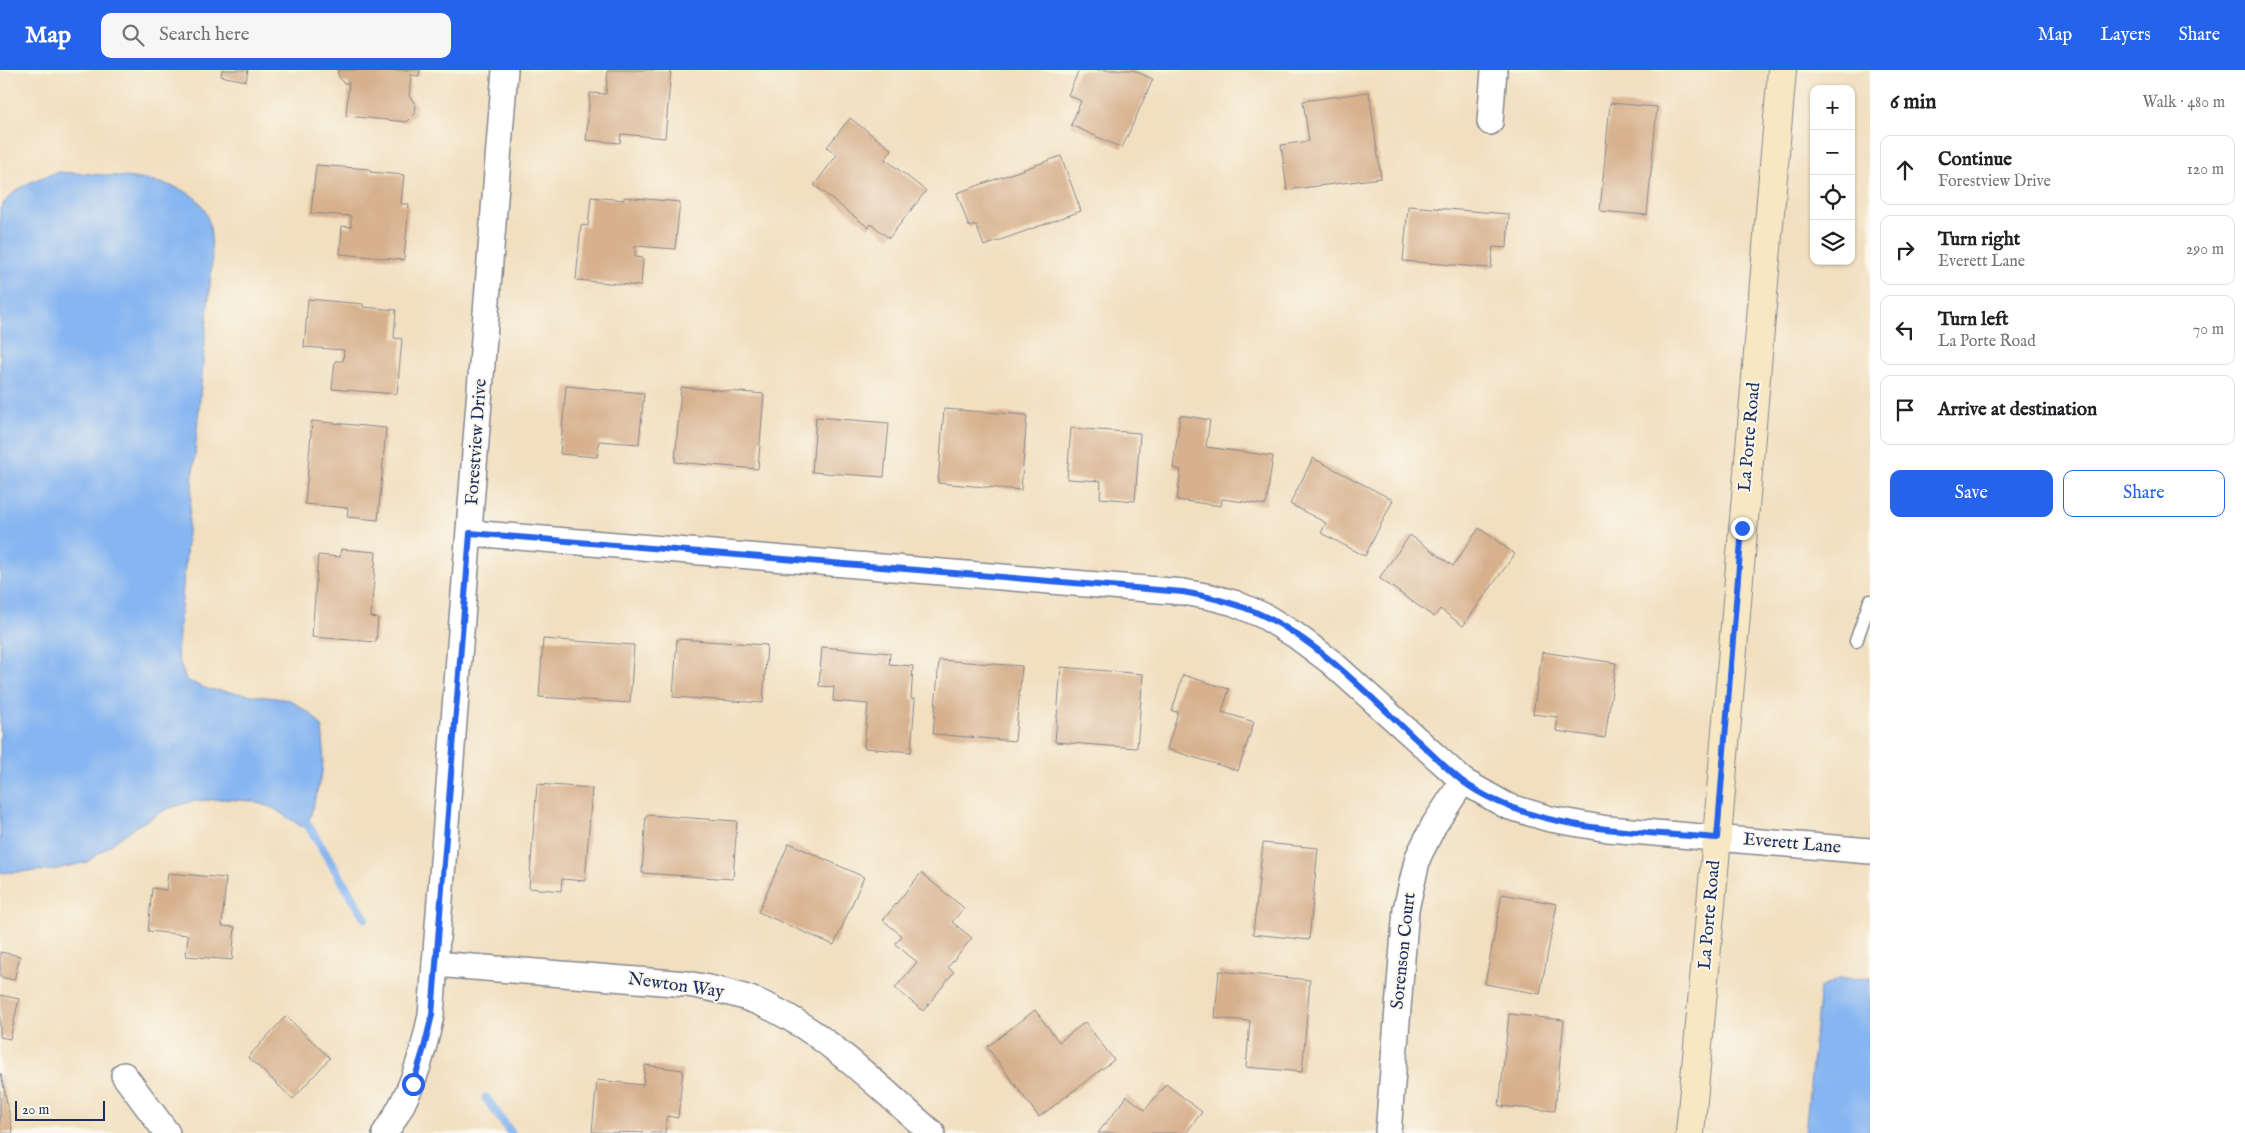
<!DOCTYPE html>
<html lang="en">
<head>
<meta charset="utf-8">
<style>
  body { margin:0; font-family:"IM FELL English",serif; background:#f6f6f6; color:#202124 }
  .controls { position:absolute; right:15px; top:15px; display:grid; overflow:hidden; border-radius:10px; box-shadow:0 1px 4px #0004 }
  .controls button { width:45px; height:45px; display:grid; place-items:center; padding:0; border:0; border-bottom:1px solid #e0e0e0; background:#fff; color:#202124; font:25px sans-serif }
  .scale { position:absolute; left:15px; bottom:12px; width:90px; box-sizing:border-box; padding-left:5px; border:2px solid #1b2f5e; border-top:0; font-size:14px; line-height:18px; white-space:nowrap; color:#1b2f5e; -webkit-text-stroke:4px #fbf7ec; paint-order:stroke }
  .stop { position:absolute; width:15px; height:15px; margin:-11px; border:4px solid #2563eb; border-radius:50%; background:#fff }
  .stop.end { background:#2563eb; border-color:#fff; box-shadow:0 1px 5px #0008 }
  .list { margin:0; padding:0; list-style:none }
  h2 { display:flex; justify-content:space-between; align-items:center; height:65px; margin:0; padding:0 20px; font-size:21px }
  h2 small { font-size:16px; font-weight:400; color:#757577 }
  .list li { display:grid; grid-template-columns:32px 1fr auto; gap:15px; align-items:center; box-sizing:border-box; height:70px; margin:0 10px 10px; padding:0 10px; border:1px solid #e0e0e0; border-radius:10px }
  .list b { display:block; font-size:19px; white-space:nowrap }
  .list p { margin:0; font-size:16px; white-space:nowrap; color:#757577 }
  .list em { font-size:16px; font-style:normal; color:#757577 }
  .actions { display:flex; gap:10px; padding:15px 20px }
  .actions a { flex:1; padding:11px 0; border:1px solid #2563eb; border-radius:10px; text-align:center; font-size:18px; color:#2563eb }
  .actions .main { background:#2563eb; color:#fff }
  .icon { flex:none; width:28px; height:28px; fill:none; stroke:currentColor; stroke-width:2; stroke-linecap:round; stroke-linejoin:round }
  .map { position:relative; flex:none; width:1870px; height:1063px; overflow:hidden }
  header { display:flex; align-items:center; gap:30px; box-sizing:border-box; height:70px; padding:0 25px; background:#2563eb; color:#fff }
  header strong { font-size:24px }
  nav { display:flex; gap:28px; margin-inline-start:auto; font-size:18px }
  .search { width:350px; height:45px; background:#f6f6f6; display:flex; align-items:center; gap:12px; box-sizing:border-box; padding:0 18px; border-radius:10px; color:#757577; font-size:19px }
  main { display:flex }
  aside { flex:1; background:#fff }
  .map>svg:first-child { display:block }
  .water { fill:#86b5f1; stroke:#5072a8 }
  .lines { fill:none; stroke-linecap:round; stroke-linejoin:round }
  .stream { stroke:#86b5f1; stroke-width:9 }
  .building { fill:#d7b18e }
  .lane-casing { stroke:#86878e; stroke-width:15 }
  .street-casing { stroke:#86878e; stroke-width:28 }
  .secondary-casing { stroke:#86878e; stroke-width:30 }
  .lane { stroke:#fff; stroke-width:12 }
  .street { stroke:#fff; stroke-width:25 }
  .secondary { stroke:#f7e8c3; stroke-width:28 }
  .route { stroke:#2563eb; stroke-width:6 }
  .labels { text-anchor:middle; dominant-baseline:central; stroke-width:4; stroke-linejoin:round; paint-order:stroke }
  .street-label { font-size:18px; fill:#1b2f5e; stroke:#fbf7ec }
</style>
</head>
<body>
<header>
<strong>Map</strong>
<div class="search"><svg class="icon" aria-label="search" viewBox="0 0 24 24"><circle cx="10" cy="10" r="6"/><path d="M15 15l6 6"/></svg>Search here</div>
<nav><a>Map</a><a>Layers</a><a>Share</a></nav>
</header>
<main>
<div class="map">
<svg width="1870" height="1063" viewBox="0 0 1870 1063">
  <rect width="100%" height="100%" fill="#fbf7ec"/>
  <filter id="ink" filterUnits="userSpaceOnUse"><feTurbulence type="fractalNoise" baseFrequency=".02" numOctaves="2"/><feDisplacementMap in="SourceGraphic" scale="10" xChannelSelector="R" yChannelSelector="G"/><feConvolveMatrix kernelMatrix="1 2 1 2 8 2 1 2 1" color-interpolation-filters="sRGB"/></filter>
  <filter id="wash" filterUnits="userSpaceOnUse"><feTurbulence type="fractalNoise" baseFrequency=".0096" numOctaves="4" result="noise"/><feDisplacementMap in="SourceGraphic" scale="20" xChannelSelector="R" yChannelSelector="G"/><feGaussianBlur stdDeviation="1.12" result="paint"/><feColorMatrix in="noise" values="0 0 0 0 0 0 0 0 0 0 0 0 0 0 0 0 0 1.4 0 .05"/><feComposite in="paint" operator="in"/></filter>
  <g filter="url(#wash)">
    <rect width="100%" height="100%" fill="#f1dfbf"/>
    <g class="water">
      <path d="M 59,102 C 92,105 179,105 200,133 C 213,150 211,172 212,192 L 177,585 L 186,610 L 207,619 L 290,630 L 312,645 L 322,657 L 324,679 L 322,702 L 310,748 L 302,757 L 273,738 L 251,731 L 225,729 L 193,731 L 167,739 L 135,757 L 87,792 L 53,800 L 0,803 L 0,139 C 13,117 35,109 59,102 Z"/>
      <path d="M 1870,908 L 1870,1063 L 1805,1063 L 1820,918 L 1839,909 Z"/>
    </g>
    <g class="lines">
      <g class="stream">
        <path d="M 300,742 L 365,848"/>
        <path d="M 486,1028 L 511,1063"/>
      </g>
    </g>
    <g id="blocks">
      <g class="building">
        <path d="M 222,0 L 248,0 L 246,11 L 221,6 Z"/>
        <path d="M 338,0 L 420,0 L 419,6 L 411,5 L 409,26 L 416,35 L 415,44 L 407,52 L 346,46 L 349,13 L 343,13 L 338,5 Z"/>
        <path d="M 608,0 L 671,0 L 665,68 L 621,64 L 620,73 L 586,70 L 590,23 L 606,24 Z"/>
        <path d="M 1079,0 L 1133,0 L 1153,9 L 1122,78 L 1071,55 L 1081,31 L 1068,25 Z"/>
        <path d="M 1369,22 L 1381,108 L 1287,120 L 1281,75 L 1309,71 L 1303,31 Z"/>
        <path d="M 1610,33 L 1657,37 L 1647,145 L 1600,141 Z"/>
        <path d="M 850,48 L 892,80 L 885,89 L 926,121 L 889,168 L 871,154 L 869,158 L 814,115 L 837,85 L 827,77 Z"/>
        <path d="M 1061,86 L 1081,141 L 984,176 L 976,155 L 969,157 L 957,123 Z"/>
        <path d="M 316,95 L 370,99 L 370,102 L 404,105 L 401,134 L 409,134 L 404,190 L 340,184 L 342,156 L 351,157 L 351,146 L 311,143 Z"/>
        <path d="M 591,127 L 624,130 L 624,127 L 680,132 L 675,179 L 635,176 L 635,187 L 643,188 L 641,216 L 576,210 L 581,155 L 588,156 Z"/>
        <path d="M 1408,136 L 1509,144 L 1507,178 L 1493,177 L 1491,198 L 1403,191 Z"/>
        <path d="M 308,229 L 363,234 L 363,237 L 396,240 L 394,268 L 402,269 L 397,324 L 332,319 L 335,291 L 343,291 L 344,280 L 304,277 Z"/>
        <path d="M 566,316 L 644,323 L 639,374 L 599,371 L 597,387 L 560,384 Z"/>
        <path d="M 681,317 L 764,324 L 758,399 L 675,392 Z"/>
        <path d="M 944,339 L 1027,345 L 1021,420 L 938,413 Z"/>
        <path d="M 1180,345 L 1210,350 L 1206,377 L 1273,386 L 1266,435 L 1222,429 L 1221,436 L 1177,430 L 1181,400 L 1173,398 Z"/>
        <path d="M 816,347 L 889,353 L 884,407 L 812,402 Z"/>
        <path d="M 312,351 L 386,358 L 378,450 L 347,447 L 348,438 L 305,434 Z"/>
        <path d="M 1071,358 L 1140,363 L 1135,431 L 1100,428 L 1101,411 L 1067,409 Z"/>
        <path d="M 1313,388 L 1393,430 L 1365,486 L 1321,463 L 1326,453 L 1290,434 Z"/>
        <path d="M 1479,458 L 1515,484 L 1463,556 L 1440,539 L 1434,547 L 1379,508 L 1410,465 L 1453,496 Z"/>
        <path d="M 341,479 L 376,482 L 371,547 L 378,548 L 376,572 L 312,567 L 318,485 L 340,487 Z"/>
        <path d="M 543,569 L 634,575 L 630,633 L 539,627 Z"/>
        <path d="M 677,569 L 767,575 L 763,633 L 673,627 Z"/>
        <path d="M 822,577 L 890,583 L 889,594 L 913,596 L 911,629 L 915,629 L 911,682 L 864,678 L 868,634 L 833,631 L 834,617 L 819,616 Z"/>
        <path d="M 1542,582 L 1616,593 L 1605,668 L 1556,661 L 1558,647 L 1533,644 Z"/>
        <path d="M 939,590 L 1022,596 L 1015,671 L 933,664 Z"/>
        <path d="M 1061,597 L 1143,604 L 1137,678 L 1055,672 Z"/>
        <path d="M 1183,605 L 1229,619 L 1222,642 L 1254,652 L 1238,701 L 1167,679 L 1178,642 L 1172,641 Z"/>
        <path d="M 537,714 L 592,718 L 585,811 L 562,809 L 561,821 L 529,818 Z"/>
        <path d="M 646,745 L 737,751 L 733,809 L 642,803 Z"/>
        <path d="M 789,773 L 864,807 L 834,875 L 758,842 Z"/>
        <path d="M 1263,773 L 1318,778 L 1309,870 L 1253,864 Z"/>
        <path d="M 168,803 L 226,808 L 222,856 L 235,857 L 232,890 L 186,886 L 188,865 L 148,861 L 152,818 L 166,820 Z"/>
        <path d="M 921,803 L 964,838 L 952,852 L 972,868 L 948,897 L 954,902 L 923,941 L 895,918 L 917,892 L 895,874 L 902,866 L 883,850 Z"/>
        <path d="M 1502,824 L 1557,834 L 1540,924 L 1485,914 Z"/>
        <path d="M 0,882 L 20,886 L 14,910 L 0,907 Z"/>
        <path d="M 1219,901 L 1310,910 L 1302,1002 L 1246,997 L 1250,951 L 1215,948 Z"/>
        <path d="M 0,925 L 19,929 L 10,969 L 0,967 Z"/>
        <path d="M 1035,940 L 1059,972 L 1085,952 L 1114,990 L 1039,1047 L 987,977 Z"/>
        <path d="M 1509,944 L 1564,950 L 1555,1041 L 1499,1036 Z"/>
        <path d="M 286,946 L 330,988 L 293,1029 L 248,987 Z"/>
        <path d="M 645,995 L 683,1000 L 678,1048 L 667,1046 L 665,1063 L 592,1062 L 597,1010 L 643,1015 Z"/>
        <path d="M 0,1004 L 1,1004 L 13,1063 L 0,1063 Z"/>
        <path d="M 1166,1014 L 1202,1042 L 1186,1063 L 1098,1063 L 1127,1026 L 1145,1040 Z"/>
      </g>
    </g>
  </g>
  <g filter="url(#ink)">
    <use href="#blocks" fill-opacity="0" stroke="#86878e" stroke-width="1"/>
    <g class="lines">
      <g class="lane-casing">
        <path id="lane" d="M 1856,571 L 1870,531"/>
      </g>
      <g class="street-casing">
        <g id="street">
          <path d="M 1490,52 L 1494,0"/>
          <path d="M 470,463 L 1183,522 L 1211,527 L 1234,533 L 1264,546 L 1295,565 L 1331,592 L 1463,711 L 1507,736 L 1550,749 L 1608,759 L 1870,781"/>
          <path d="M 435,894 L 687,914 C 711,918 735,923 758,932 C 823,959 879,1018 932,1063"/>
          <path d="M 124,1005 L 167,1063"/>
          <path d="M 385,1063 C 411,1025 422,989 431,945 L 505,0"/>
          <path d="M 1388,1063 L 1406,839 L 1418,787 L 1434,755 L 1463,711"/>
        </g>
      </g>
      <g class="secondary-casing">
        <path id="secondary" d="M 1690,1063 L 1717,768 L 1782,0"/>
      </g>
      <use href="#lane" class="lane"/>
      <use href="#street" class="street"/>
      <use href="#secondary" class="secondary"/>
    </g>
  </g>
  <g class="lines" filter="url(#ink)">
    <path class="route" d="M 413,1014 L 424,978 L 432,945 L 470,463 L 1183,522 C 1211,527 1237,533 1262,545 C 1320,572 1371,628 1418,671 C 1432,684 1447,699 1462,711 C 1531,762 1636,761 1717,768 L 1742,458"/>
  </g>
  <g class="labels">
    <g class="street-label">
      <text transform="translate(1750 367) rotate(-85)">La Porte Road</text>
      <text transform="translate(477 372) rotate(-86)">Forestview Drive</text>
      <text transform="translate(1792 774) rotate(5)">Everett Lane</text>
      <text transform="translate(1710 845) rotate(-85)">La Porte Road</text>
      <text transform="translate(1404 881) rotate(-84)">Sorenson Court</text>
      <text transform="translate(676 916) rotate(8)">Newton Way</text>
    </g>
  </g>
</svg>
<div class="controls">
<button>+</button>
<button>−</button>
<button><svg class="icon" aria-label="locate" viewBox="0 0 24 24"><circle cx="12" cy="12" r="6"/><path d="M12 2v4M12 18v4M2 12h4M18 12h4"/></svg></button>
<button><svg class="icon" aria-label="layers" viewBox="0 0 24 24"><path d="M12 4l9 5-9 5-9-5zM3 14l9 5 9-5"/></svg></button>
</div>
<div class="scale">20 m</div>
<div class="stop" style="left:413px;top:1014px"></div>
<div class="stop end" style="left:1742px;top:458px"></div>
</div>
<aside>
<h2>6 min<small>Walk · 480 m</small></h2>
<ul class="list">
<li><svg class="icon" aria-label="ahead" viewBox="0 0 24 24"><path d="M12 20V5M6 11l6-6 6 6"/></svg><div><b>Continue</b><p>Forestview Drive</p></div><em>120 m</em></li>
<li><svg class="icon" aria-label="right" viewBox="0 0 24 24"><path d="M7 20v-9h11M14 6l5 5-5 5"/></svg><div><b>Turn right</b><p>Everett Lane</p></div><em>290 m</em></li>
<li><svg class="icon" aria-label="left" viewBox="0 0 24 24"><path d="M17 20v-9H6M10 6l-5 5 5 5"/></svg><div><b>Turn left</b><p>La Porte Road</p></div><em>70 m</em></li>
<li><svg class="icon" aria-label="arrive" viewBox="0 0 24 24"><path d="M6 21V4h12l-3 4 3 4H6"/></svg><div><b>Arrive at destination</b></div></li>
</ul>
<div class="actions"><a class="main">Save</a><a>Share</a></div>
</aside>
</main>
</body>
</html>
